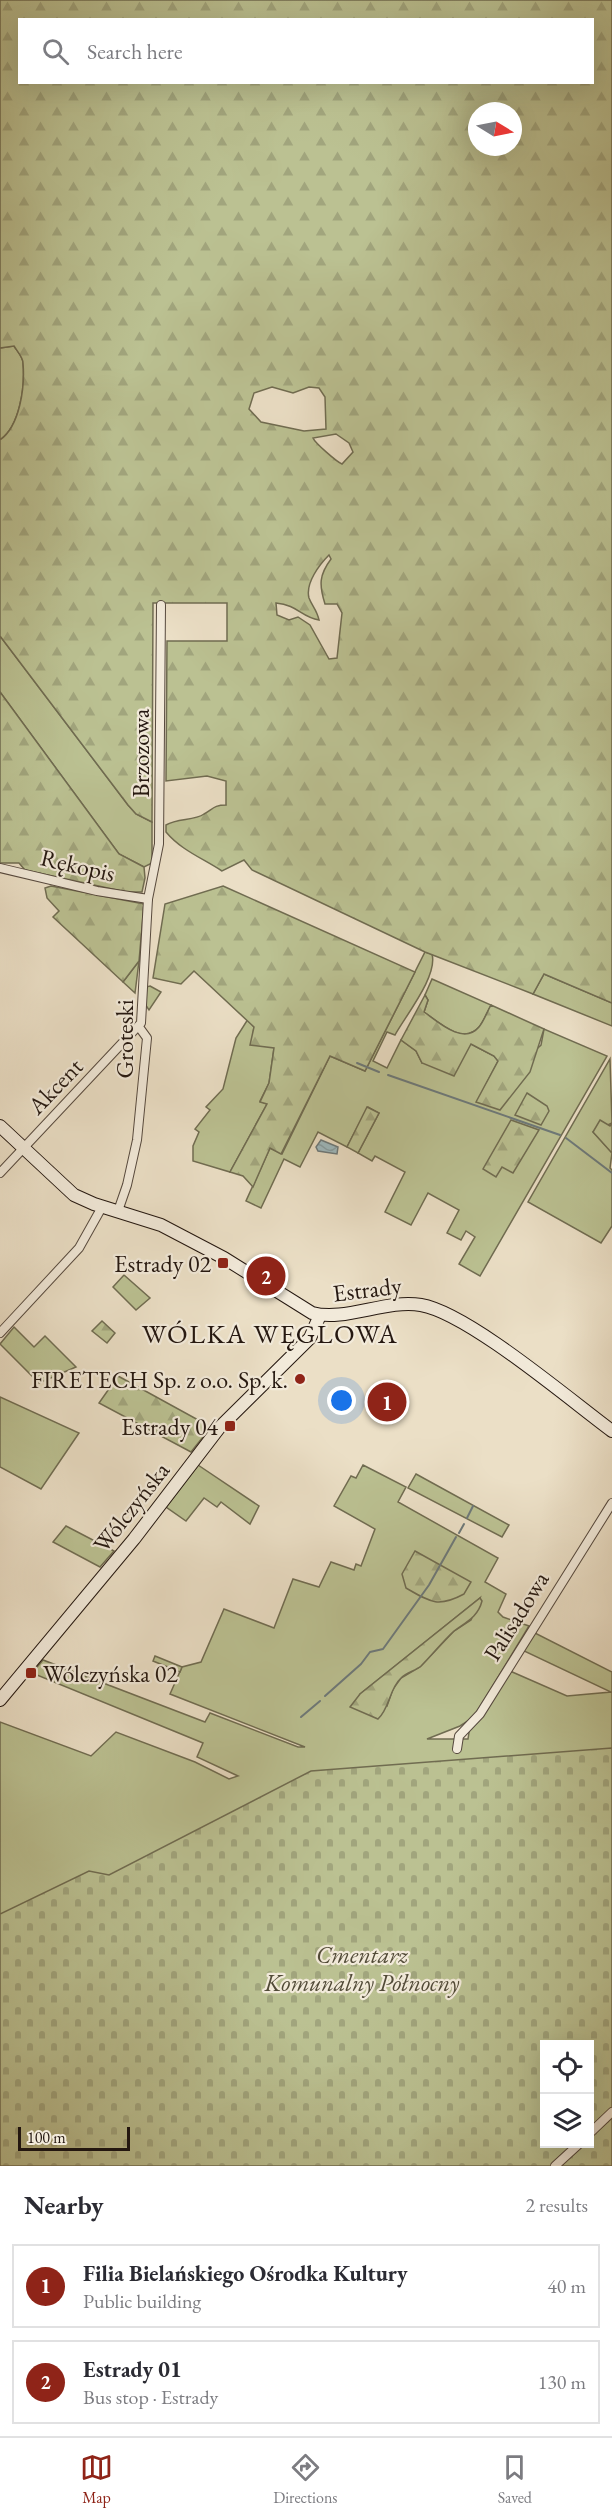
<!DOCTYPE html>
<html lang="en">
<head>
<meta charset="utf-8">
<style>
  body { margin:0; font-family:"EB Garamond",serif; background:#f2f2f3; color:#2b2b33 }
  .controls { position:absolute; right:18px; bottom:18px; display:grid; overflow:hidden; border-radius:0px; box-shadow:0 6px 24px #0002 }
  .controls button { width:54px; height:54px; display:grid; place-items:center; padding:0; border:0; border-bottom:2px solid #e1e1e2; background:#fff; color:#2b2b33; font:30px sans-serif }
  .compass { position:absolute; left:468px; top:102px; width:54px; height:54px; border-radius:50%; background:#fff; box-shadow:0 6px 24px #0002; rotate:100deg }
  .scale { position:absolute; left:18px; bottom:15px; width:112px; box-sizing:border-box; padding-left:6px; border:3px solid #241710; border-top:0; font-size:16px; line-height:21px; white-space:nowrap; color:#241710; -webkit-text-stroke:4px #f2eada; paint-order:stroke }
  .you { position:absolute; left:342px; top:1401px; width:21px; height:21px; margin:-15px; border:4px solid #fff; border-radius:50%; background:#1a73e8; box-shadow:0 0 0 9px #1a73e833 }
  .badge { display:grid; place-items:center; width:39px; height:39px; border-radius:50%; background:#8f2418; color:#fff; font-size:20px; font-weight:700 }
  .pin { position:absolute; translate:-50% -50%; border:3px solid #fff; box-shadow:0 2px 6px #0006 }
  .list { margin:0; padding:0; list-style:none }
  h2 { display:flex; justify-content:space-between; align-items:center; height:78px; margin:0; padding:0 24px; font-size:26px }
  h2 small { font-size:20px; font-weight:400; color:#7c7c81 }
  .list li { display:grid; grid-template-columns:39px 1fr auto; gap:18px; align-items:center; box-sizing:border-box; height:84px; margin:0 12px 12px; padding:0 12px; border:2px solid #e1e1e2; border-radius:0px }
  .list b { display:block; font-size:22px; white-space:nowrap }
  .list p { margin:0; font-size:20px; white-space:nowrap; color:#7c7c81 }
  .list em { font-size:20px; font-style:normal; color:#7c7c81 }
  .icon { flex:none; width:33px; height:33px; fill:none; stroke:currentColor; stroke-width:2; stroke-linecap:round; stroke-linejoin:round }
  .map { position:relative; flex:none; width:612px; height:2166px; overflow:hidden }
  .search { position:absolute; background:#fff; box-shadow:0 6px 24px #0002; left:18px; right:18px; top:18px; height:66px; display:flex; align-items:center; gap:15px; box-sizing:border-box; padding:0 21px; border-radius:0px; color:#7c7c81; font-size:22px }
  .sheet { height:270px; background:#fff }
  nav { display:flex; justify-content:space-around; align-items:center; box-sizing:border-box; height:84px; border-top:2px solid #e1e1e2; background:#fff; font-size:16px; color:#7c7c81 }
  nav a { display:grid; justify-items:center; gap:3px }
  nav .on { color:#8f2418 }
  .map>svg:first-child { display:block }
  .green { fill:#bbc192; stroke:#706c51; stroke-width:1.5; fill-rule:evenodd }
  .forest { fill:url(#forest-firs); stroke:#706c51; stroke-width:1.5; fill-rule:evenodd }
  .cemetery { fill:url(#cemetery-stones); stroke:#706c51; stroke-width:1.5; fill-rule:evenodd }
  .water { fill:url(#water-waves); stroke:#6d797a; stroke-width:1.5 }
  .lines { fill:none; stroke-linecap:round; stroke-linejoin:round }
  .stream { stroke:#6d797a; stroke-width:2 }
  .street-casing { stroke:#56493e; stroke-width:10 }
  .secondary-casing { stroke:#241710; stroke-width:14 }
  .street { stroke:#f2eada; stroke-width:8 }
  .secondary { stroke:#f2eada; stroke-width:12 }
  .poi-dot { fill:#8f2418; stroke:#f2eada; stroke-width:2 }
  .labels { text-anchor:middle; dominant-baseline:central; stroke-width:4.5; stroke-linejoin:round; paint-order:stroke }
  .street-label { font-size:24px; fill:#241710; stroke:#f2eada }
  .poi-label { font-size:24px; fill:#241710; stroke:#f2eada; text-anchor:end }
  .park-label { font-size:24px; font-style:italic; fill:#514a37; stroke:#f2eada }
  .quarter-label { font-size:27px; letter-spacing:1.5px; fill:#241710; stroke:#f2eada }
</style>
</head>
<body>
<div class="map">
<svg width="612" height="2166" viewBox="0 0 612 2166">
  <defs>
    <pattern id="forest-firs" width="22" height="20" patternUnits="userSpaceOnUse" patternTransform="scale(1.5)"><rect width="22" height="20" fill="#bbc192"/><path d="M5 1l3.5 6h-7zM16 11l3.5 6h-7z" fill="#a1a57d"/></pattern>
    <pattern id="cemetery-stones" width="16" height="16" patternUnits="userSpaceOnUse" patternTransform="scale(1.5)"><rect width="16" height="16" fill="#bbc192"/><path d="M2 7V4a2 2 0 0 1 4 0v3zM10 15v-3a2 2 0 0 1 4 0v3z" fill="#a1a57d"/></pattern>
    <pattern id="water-waves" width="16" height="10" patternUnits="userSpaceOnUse" patternTransform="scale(1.5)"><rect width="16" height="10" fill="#9ebac0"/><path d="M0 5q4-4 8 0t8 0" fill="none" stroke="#889fa4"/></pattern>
  </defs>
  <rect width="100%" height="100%" fill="#ebdfc6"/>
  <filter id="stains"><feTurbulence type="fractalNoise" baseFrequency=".00333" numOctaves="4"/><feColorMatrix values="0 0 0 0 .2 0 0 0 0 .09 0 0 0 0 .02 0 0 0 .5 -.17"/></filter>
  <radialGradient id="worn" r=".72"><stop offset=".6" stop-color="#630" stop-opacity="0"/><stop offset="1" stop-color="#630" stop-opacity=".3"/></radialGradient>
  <g class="green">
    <path d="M 14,346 C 17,351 23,357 23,363 C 25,387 20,426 0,440 L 0,348 Z"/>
    <path d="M 0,636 L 128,805 L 136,814 L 152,822 L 152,863 L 144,867 L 119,854 L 0,692 Z"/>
    <path d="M 425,952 L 432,954 C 438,976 406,1015 395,1035 L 387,1032 L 373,1061 L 387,1068 L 401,1040 L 416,1051 L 422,1063 L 471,1044 L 494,1056 L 498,1061 L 477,1102 L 541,1045 L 544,1029 L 607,1056 L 480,1276 L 459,1264 L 475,1237 L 466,1231 L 461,1240 L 447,1233 L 459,1210 L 428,1193 L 411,1225 L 385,1212 L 405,1172 L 375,1156 L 372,1161 L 358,1153 L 379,1113 L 368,1107 L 347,1147 L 318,1132 L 300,1167 L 284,1159 L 261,1208 L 246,1201 L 270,1148 L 282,1154 L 330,1056 L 365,1071 Z"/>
    <path d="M 139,961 L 135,993 L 123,982 Z"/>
    <path d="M 544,974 L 612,1003 L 612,1026 L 533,994 Z"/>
    <path d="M 432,979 L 491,1005 C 487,1012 484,1021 479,1027 C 463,1046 437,1021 424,1012 L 428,1000 L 425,995 Z"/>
    <path d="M 150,986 L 161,992 L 149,1010 L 145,1004 L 146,987 Z"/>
    <path d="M 248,1019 L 254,1027 L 253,1034 L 274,1048 L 269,1083 L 260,1101 L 267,1104 L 230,1172 L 193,1161 L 193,1146 L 199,1132 L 195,1129 L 210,1110 L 206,1107 L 223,1089 L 236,1038 Z"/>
    <path d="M 610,1059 L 612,1123 L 593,1132 L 612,1153 L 610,1168 L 612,1170 L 612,1226 L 601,1243 L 528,1202 Z"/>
    <path d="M 124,1275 L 150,1298 L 136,1310 L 113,1287 Z"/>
    <path d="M 14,1327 L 34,1347 L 45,1336 L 76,1367 L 39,1383 L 0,1344 Z"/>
    <path d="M 0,1397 L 79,1433 L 41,1489 L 0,1467 Z"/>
    <path d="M 198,1465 L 259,1506 L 250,1524 L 221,1502 L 217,1507 L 204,1498 L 186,1521 L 166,1507 Z"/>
    <path d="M 363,1465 L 406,1487 L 398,1502 L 498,1558 L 485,1582 L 506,1594 L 498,1612 L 503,1617 L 529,1626 L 474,1717 L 460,1726 L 427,1739 L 468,1739 L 470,1726 L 510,1671 L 567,1696 L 611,1692 L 522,1650 L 533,1632 L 612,1672 L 612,1765 L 0,1940 L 0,1722 L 91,1756 L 116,1732 L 195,1762 L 229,1779 L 238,1776 L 197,1757 L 203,1743 L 32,1673 L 43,1660 L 205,1722 L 210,1713 L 298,1747 L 305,1747 L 170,1694 L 182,1667 L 201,1662 L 224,1609 L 274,1628 L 293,1579 L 319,1587 L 331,1562 L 354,1570 L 356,1564 L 361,1566 L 375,1529 L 334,1506 L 351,1476 L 356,1478 ZM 480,1598 L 471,1620 L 454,1631 L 420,1667 L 401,1678 L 393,1689 L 387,1706 L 360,1694 Z"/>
    <path d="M 416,1474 L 509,1525 L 502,1537 L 408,1488 Z"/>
    <path d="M 66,1526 L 114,1551 L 100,1567 L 53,1542 Z"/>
  </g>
  <g class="forest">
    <path d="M 0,0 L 612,0 L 612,1003 L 544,974 L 533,994 L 425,952 L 252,870 L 244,860 L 222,871 C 202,858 181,850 166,832 L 166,825 C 178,818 194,821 204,814 C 213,809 214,805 226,805 L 226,781 L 207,776 L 166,781 L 167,641 L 227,641 L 227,603 L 153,603 L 152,822 L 136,814 L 128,805 L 0,636 L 0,440 C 20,426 25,387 23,363 C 23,357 17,351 14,346 L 0,348 ZM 20,20 L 592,20 L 592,82 L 20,82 ZM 477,111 L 513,111 L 513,147 L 477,147 ZM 272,387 L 293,393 L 309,387 L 319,388 L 325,397 L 326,429 L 304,431 L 261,422 L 249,409 L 254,393 ZM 336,434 L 349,443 L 353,452 L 342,464 C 337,462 315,443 313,438 ZM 329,555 L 331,559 C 319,575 319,585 325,604 L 337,604 L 342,613 L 337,658 L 329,659 L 310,625 L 298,617 L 289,620 L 277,615 L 276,603 C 298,605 301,617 319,620 C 317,610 312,606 309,598 C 305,583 320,564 329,555 Z"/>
    <path d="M 0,692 L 119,854 L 144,867 L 145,878 L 142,892 L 126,892 L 25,870 L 19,863 L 0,863 Z"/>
    <path d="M 51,886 L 144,904 L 139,961 L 123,982 L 53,917 L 59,911 L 47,898 L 45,888 Z"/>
    <path d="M 223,886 L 415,972 L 365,1071 L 330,1056 L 281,1154 L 270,1148 L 253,1187 L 243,1176 L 230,1172 L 267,1104 L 260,1102 L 269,1083 L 274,1048 L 250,1045 L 254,1027 L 194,971 L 181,984 L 153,978 L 165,904 Z"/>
    <path d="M 425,995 L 428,1000 L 424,1012 C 437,1021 463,1046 479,1027 C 484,1021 487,1012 491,1005 L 544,1029 L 530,1072 L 500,1110 L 476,1102 L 498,1061 L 494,1056 L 471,1044 L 454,1076 L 422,1063 L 416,1051 L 401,1040 Z"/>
    <path d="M 527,1093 L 547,1106 L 549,1111 L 541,1125 L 515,1115 Z"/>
    <path d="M 367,1107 L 379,1113 L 358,1153 L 347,1147 Z"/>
    <path d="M 511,1120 L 539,1130 L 513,1173 L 502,1167 L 496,1177 L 483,1169 Z"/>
    <path d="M 600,1120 L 610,1126 L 612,1123 L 612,1153 L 593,1132 Z"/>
    <path d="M 102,1321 L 115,1333 L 107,1343 L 92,1331 Z"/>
    <path d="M 118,1376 L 211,1427 L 191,1452 L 99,1403 Z"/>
    <path d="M 415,1551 L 471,1582 L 464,1594 C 438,1608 430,1602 406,1588 L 402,1574 Z"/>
    <path d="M 480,1598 L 482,1601 C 478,1617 466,1622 454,1631 C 442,1642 432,1655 421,1666 C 415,1671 407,1672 401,1678 C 389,1689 390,1708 378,1719 L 350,1707 L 360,1694 Z"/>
    <path d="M 155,1656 L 182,1667 L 180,1672 L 153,1661 Z"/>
  </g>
  <path class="cemetery" d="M 612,1748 L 612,2166 L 0,2166 L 0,1914 L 89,1871 L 109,1875 L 311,1771 ZM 544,2044 L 590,2044 L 590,2144 L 544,2144 Z"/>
  <path class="water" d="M 321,1140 L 338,1147 L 337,1154 L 318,1151 L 316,1147 Z"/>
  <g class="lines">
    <g class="stream">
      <path d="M 357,1063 L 379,1072"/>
      <path d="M 388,1075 L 560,1135"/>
      <path d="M 566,1138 L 612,1173"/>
      <path d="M 467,1518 L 473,1506"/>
      <path d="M 459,1533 L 464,1524"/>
      <path d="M 325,1696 L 361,1664 L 370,1652 L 383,1649 L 429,1585 L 456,1537"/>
      <path d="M 301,1717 L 320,1701"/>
    </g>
    <g class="street-casing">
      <g id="street">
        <path d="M 0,868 L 97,891 L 148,899"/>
        <path d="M 0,1173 L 141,1023 L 148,899 L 159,844 L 161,605"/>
        <path d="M 118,1211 L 127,1185 L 137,1140 L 147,1038 L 139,1027"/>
        <path d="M 0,1333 L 79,1248 L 102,1207"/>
        <path d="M 457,1749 L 459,1736 L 480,1714 L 612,1503"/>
        <path d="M 590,2133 L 612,2112"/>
        <path d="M 555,2166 L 579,2144"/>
      </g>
    </g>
    <g class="secondary-casing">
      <g id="secondary">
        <path d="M 0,1126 L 74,1195 L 94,1204 L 161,1225 L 224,1258 L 312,1313 C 345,1322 386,1299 421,1305 C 468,1313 570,1400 612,1431"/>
        <path d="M 0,1700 L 134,1539 L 219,1428 L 310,1338 L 320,1315"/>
      </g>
    </g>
    <use href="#street" class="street"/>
    <use href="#secondary" class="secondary"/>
  </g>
  <g class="poi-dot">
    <rect x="217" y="1257" width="12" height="12" rx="3"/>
    <circle cx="300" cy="1379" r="6"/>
    <rect x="224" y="1420" width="12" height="12" rx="3"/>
    <rect x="25" y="1667" width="12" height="12" rx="3"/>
  </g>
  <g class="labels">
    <g class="street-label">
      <text transform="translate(140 753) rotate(-90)">Brzozowa</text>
      <text transform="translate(78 865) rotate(13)">Rękopis</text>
      <text transform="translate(124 1039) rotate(-90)">Groteski</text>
      <text transform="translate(55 1086) rotate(-46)">Akcent</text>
      <text transform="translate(367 1289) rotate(-7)">Estrady</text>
      <text transform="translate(131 1507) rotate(-52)">Wólczyńska</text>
      <text transform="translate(516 1616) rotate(-58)">Palisadowa</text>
    </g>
    <g class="poi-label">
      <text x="211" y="1263">Estrady 02</text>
      <text x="288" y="1379">FIRETECH Sp. z o.o. Sp. k.</text>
      <text x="218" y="1426">Estrady 04</text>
      <text x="43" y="1673" text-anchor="start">Wólczyńska 02</text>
    </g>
    <g class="park-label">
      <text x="362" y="1954">Cmentarz<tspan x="362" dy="28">Komunalny Północny</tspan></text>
    </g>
    <g class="quarter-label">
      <text x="270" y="1333">WÓLKA WĘGLOWA</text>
    </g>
  </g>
  <rect width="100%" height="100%" filter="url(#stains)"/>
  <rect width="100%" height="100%" fill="url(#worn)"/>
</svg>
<div class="controls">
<button><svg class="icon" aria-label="locate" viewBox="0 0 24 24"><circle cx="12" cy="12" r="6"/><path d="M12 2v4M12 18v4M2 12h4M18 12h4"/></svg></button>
<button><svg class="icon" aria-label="layers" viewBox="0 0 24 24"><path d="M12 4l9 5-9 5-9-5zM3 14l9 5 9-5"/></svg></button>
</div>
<svg class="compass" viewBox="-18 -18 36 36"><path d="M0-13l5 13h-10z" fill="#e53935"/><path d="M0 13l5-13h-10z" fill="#7c7c81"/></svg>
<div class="scale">100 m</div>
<div class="you"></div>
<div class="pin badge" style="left:387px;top:1402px">1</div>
<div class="pin badge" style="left:266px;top:1276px">2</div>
<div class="search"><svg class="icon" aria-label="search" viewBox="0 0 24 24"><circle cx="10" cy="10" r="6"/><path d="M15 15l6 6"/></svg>Search here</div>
</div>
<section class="sheet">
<h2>Nearby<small>2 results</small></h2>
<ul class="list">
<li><span class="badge">1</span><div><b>Filia Bielańskiego Ośrodka Kultury</b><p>Public building</p></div><em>40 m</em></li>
<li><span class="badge">2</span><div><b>Estrady 01</b><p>Bus stop · Estrady</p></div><em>130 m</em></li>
</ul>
</section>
<nav>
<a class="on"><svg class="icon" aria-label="map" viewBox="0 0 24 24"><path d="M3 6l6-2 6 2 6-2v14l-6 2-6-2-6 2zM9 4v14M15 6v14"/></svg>Map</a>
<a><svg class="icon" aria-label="directions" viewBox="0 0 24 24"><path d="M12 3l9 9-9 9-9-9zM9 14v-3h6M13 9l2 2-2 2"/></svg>Directions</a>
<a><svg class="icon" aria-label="saved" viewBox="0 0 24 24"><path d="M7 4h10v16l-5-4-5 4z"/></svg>Saved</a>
</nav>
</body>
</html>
